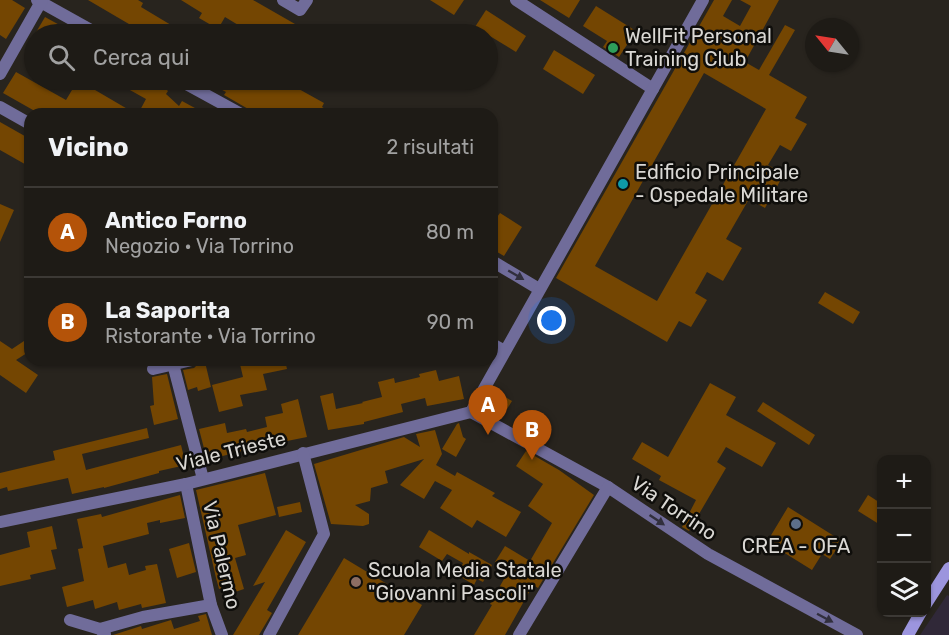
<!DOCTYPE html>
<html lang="it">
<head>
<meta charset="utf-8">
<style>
  body { margin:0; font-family:Rubik,sans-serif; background:#26241f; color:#f1f3f6 }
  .controls { position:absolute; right:18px; bottom:18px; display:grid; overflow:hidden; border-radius:12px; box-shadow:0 2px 4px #0004 }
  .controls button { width:54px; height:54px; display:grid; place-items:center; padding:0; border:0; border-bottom:2px solid #3c3935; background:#1e1b16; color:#f1f3f6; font:30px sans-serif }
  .compass { position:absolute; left:805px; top:18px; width:54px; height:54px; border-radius:50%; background:#1e1b16; box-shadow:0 2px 4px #0004; rotate:300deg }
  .you { position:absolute; left:552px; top:321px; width:21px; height:21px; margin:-15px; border:4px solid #fff; border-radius:50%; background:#1a73e8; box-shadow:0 0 0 9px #1a73e833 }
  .badge { display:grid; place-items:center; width:39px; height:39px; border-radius:50%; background:#b45309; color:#fff; font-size:20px; font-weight:700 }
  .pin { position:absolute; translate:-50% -50px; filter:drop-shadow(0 2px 3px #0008) }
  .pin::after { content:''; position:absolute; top:32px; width:21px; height:18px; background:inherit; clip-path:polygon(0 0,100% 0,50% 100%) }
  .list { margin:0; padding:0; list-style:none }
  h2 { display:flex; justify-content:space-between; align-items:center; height:78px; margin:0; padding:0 24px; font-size:26px }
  h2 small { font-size:20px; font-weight:400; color:#a1a1a1 }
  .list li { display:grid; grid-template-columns:39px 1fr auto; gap:18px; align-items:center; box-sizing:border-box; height:90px; padding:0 24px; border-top:2px solid #3c3935 }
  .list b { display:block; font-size:22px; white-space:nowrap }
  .list p { margin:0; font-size:20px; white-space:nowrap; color:#a1a1a1 }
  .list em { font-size:20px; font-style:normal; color:#a1a1a1 }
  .icon { flex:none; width:33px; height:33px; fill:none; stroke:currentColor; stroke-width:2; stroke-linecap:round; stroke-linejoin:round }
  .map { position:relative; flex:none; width:949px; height:635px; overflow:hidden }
  .search { position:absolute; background:#1e1b16; box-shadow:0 2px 4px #0004; left:24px; top:24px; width:474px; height:66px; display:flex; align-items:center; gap:15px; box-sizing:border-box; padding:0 21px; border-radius:33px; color:#a1a1a1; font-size:22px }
  .panel { position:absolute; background:#1e1b16; box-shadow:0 2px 4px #0004; left:24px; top:108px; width:474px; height:258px; border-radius:18px }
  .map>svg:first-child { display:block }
  .medical { fill:#302838 }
  .building { fill:#744602; fill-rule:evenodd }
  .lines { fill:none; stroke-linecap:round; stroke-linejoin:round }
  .minor { stroke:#706c9a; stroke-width:12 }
  .secondary { stroke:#9c95de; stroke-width:12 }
  .oneway { fill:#312f3d }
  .leisure-dot { fill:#2e9e5b; stroke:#0f0e0b; stroke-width:2 }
  .culture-dot { fill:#0f9aa8; stroke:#0f0e0b; stroke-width:2 }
  .service-dot { fill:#5c6f8a; stroke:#0f0e0b; stroke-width:2 }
  .education-dot { fill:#8d6e63; stroke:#0f0e0b; stroke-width:2 }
  .labels { text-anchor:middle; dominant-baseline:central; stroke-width:5; stroke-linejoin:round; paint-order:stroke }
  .poi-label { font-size:20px; fill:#dad8d4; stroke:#0f0e0b; text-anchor:start }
  .street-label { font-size:20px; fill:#dad8d4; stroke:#0f0e0b }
</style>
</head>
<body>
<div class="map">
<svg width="949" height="635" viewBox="0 0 949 635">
  <rect width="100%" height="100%" fill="#28241e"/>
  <path class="medical" d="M 947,595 L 949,596 L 949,635 L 920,635 Z"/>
  <g class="building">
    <path d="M 0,0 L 12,0 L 25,8 L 6,39 L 0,35 Z"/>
    <path d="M 88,0 L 138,0 L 143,3 L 141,7 L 186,34 L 146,34 Z"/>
    <path d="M 181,0 L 253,0 L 295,24 L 289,34 L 253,34 L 225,17 L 218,29 L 199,18 L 202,13 Z"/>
    <path d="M 430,0 L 464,0 L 454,15 Z"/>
    <path d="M 540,0 L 580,0 L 569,18 Z"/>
    <path d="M 714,0 L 732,0 L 723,16 L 740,26 L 751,6 L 740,0 L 779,0 L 745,62 L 759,70 L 785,25 L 795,30 L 769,75 L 807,97 L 795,118 L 807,124 L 791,151 L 780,145 L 768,165 L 784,174 L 765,208 L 749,199 L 726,239 L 742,248 L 723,281 L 707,272 L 695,293 L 707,300 L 691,327 L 679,321 L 667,342 L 556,278 ZM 704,73 L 766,109 L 657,301 L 595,266 Z"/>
    <path d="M 596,6 L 636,31 L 619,57 L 603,47 L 607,41 L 583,26 Z"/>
    <path d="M 486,10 L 526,36 L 516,52 L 475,27 Z"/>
    <path d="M 45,17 L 65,28 L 61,34 L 35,34 Z"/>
    <path d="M 554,50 L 595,75 L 583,94 L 543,69 Z"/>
    <path d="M 16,72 L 66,100 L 78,80 L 136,114 L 94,114 L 84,108 L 81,114 L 40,114 L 3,93 Z"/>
    <path d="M 112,80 L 153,80 L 159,82 L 168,91 L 166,94 L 179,106 L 182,101 L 206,114 L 138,114 L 146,99 Z"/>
    <path d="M 203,80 L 289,80 L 298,85 L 297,88 L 324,103 L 322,107 L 334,114 L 257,114 L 224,95 L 226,92 Z"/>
    <path d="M 0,122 L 30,139 L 30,167 L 0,150 Z"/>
    <path d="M 0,204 L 14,210 L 0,242 Z"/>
    <path d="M 500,213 L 522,227 L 504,256 L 492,249 L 492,214 L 497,217 Z"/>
    <path d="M 825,292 L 860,312 L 853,324 L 818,303 Z"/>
    <path d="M 30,337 L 30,351 L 16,360 L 38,375 L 26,393 L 0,375 L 0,341 L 12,349 Z"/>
    <path d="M 239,360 L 285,360 L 287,369 L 263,374 L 267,390 L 240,395 L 243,406 L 219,412 L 212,385 L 243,377 Z"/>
    <path d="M 205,362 L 211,387 L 198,391 L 197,387 L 188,390 L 183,370 L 194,368 L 199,363 Z"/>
    <path d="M 436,370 L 439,381 L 459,376 L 464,399 L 427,406 L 425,398 L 401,404 L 403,412 L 364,422 L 364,424 L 328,430 L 320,396 L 333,393 L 336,409 L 363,403 L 362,402 L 382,397 L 378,382 L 394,378 L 395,383 L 420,377 L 419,374 Z"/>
    <path d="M 167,374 L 178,419 L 154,425 L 150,406 L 154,405 L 152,377 Z"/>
    <path d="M 710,383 L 736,397 L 726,415 L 776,443 L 762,467 L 726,447 L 717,462 L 726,468 L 689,531 L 682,527 L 696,500 L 659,480 L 661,476 L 632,459 L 642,442 L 668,457 Z"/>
    <path d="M 493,390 L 512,401 L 507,409 L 488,398 Z"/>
    <path d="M 298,399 L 307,437 L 262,446 L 207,460 L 199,429 L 225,423 L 227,433 L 246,429 L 247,432 L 267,427 L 265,417 L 283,413 L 281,404 Z"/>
    <path d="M 763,402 L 815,435 L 809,445 L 757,411 Z"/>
    <path d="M 459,423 L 463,437 L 466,439 L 456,457 L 442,449 L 457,424 Z"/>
    <path d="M 147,428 L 149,438 L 82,454 L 86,470 L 181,445 L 186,465 L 159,471 L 159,473 L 104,488 L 104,487 L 72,494 L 68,478 L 8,491 L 7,487 L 0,489 L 0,473 L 55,460 L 53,451 Z"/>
    <path d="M 435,430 L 442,454 L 436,465 L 455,476 L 457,472 L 495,493 L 492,496 L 521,512 L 506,537 L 477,520 L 472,528 L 440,508 L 452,490 L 435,481 L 424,499 L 400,485 L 424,459 L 385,471 L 388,483 L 371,488 L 370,501 L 355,505 L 369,514 L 369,524 L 363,526 L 331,524 L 314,464 L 404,437 L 420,447 L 416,434 Z"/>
    <path d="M 526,451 L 559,470 L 594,495 L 538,588 L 533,585 L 505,635 L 474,635 L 492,605 L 490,604 L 509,570 L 495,562 L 505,546 L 530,561 L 552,523 L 528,506 L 543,484 L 516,466 Z"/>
    <path d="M 265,473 L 276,515 L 238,525 L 246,555 L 235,558 L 244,589 L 226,595 L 223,588 L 219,589 L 216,578 L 196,490 Z"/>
    <path d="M 180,495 L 185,518 L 160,523 L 160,520 L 147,523 L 149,534 L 103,546 L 108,568 L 126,563 L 129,575 L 146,570 L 145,566 L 157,564 L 166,603 L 142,608 L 141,604 L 119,610 L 117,602 L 95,609 L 93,600 L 67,607 L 62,587 L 84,581 L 78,549 L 83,548 L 77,519 L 101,514 L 102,517 Z"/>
    <path d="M 868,495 L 882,504 L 882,526 L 858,511 Z"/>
    <path d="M 300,502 L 302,512 L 279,517 L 277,507 Z"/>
    <path d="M 788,507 L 842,541 L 830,559 L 822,554 L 812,570 L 767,542 Z"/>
    <path d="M 52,526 L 57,549 L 51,550 L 56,569 L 30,575 L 31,579 L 0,586 L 0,555 L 30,547 L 27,532 Z"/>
    <path d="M 286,530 L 306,542 L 267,610 L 272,613 L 259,635 L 233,635 L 265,582 L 253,586 Z"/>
    <path d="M 429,530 L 469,554 L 469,552 L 492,565 L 483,582 L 477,579 L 474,585 L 461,577 L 464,572 L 460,570 L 463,563 L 447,554 L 442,561 L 419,547 Z"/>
    <path d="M 189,543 L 196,572 L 177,578 L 169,549 Z"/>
    <path d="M 344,558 L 422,605 L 404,635 L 298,635 Z"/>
    <path d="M 206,614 L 212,635 L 113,635 L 141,626 L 142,629 L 171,620 L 174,629 L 200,621 L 198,616 Z"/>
  </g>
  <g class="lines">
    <g class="minor">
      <path d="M 37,0 L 98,34"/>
      <path d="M 283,0 L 300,10 L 307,0"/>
      <path d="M 516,0 L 653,89"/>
      <path d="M 0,74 L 42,0"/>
      <path d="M 179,80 L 241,114"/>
      <path d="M 0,107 L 30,124"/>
      <path d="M 492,261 L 539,289"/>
      <path d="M 492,344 L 505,351"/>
      <path d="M 173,364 L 203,479"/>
      <path d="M 153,369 L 192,360"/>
      <path d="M 471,412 L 703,0"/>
      <path d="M 471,412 L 608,487 L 708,554 L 857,635"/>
      <path d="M 186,484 L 211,605 L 222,635"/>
      <path d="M 0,522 L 186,484 L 471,412"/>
      <path d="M 70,620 L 100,629 L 105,634"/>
      <path d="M 100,629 L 143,617 L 211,605"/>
      <path d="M 269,635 L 324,534 L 303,453"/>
      <path d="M 519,635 L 608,487"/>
    </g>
    <g class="secondary">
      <path d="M 926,604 L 949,568"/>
      <path d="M 908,635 L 921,612"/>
    </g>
  </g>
  <defs><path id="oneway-solid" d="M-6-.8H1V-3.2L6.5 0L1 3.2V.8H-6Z" transform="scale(1.5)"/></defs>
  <g class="oneway">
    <use href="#oneway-solid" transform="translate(516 275) rotate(30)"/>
    <use href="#oneway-solid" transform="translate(657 520) rotate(34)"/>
    <use href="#oneway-solid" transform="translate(825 618) rotate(28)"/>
  </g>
  <circle class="leisure-dot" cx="613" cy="48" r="6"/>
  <circle class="culture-dot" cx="623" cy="184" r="6"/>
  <circle class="service-dot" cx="796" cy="524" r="6"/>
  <circle class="education-dot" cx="356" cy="582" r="6"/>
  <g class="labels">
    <g class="poi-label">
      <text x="625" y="36">WellFit Personal<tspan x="625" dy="23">Training Club</tspan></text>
      <text x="635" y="172">Edificio Principale<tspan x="635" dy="23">- Ospedale Militare</tspan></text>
      <text x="796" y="546" text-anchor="middle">CREA - OFA</text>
      <text x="368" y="570">Scuola Media Statale<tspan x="368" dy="23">"Giovanni Pascoli"</tspan></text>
    </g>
    <g class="street-label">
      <text transform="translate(231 451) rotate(-14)">Viale Trieste</text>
      <text transform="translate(674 508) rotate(34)">Via Torrino</text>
      <text transform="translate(222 555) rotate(77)">Via Palermo</text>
    </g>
  </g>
</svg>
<div class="controls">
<button>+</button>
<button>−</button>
<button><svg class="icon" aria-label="layers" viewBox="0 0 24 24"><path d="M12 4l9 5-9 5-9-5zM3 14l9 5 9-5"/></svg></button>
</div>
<svg class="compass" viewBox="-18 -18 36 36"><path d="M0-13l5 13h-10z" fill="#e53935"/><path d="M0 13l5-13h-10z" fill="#a1a1a1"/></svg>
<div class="you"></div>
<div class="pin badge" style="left:488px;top:435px">A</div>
<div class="pin badge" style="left:532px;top:460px">B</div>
<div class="search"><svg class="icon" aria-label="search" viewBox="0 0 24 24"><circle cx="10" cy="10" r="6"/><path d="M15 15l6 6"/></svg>Cerca qui</div>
<section class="panel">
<h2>Vicino<small>2 risultati</small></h2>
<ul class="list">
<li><span class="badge">A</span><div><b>Antico Forno</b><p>Negozio · Via Torrino</p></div><em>80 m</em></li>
<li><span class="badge">B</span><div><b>La Saporita</b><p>Ristorante · Via Torrino</p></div><em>90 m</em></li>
</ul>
</section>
</div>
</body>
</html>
